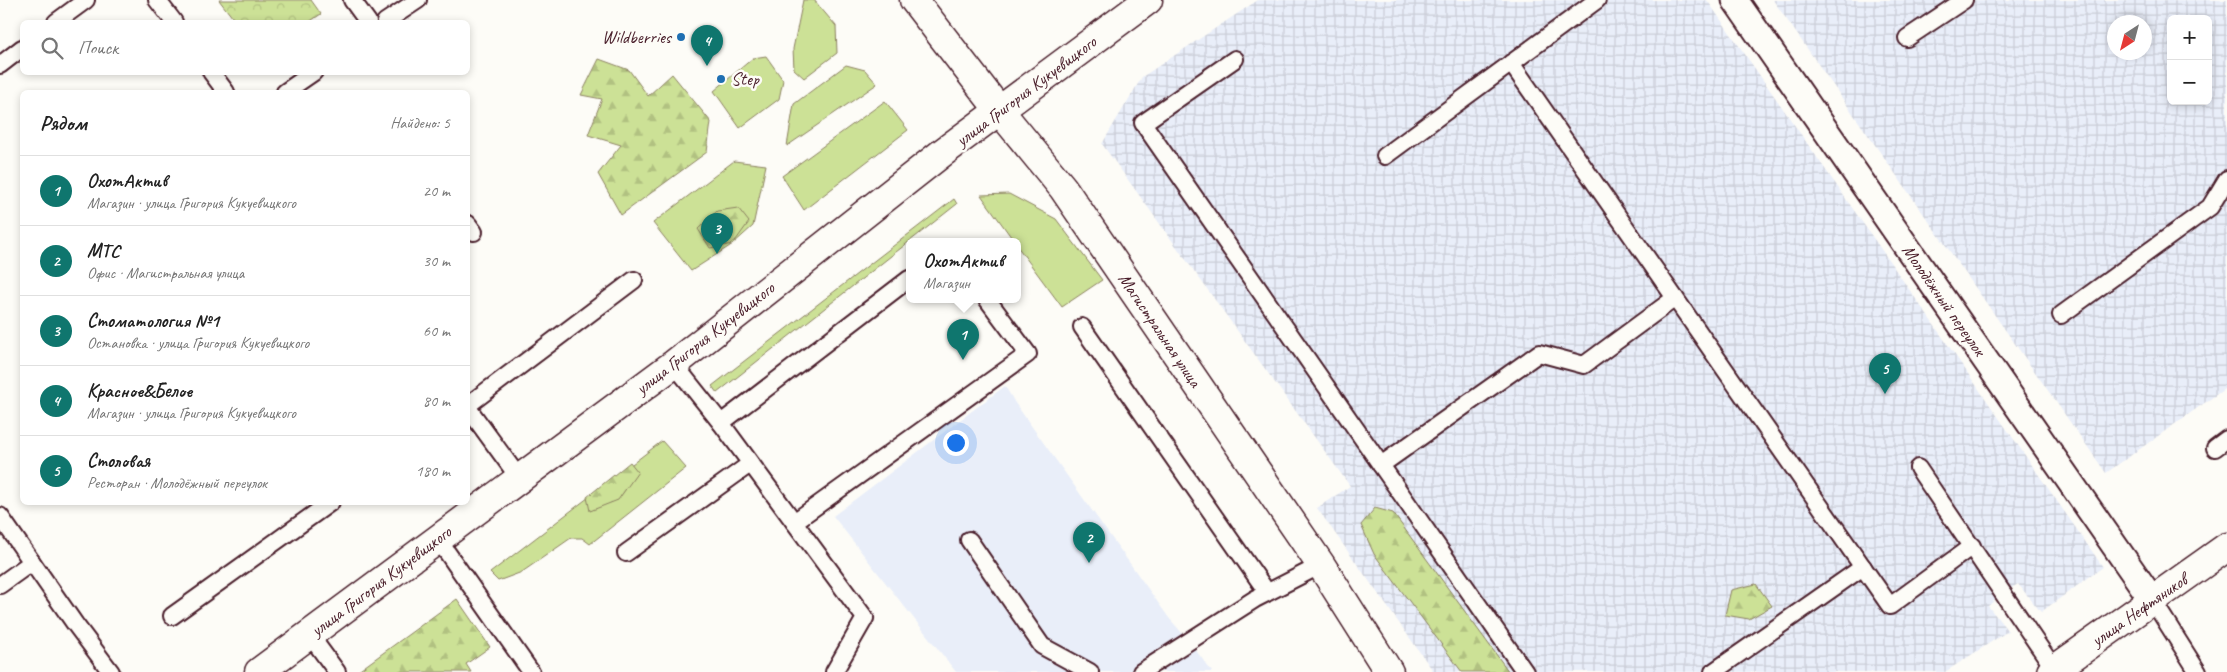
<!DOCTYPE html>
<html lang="ru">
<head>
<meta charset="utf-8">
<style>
  body { margin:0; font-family:Caveat,sans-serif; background:#f2f2f2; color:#222 }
  .controls { position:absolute; right:15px; top:15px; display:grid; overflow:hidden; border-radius:8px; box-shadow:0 2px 8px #0003 }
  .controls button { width:45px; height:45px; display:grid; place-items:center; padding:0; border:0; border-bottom:1px solid #e0e0e0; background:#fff; color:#222; font:25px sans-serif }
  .compass { position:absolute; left:2107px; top:15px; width:45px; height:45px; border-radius:50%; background:#fff; box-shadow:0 2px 8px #0003; rotate:216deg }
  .you { position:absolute; left:955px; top:442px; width:18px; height:18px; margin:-12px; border:4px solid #fff; border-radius:50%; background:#1a73e8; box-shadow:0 0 0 8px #1a73e833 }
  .badge { display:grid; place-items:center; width:32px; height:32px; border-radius:50%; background:#0f766e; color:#fff; font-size:16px; font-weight:700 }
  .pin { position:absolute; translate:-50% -41px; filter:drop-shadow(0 1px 2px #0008) }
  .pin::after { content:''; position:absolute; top:26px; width:18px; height:15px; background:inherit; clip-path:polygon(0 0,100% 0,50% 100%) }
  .popup { position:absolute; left:906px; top:238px; width:115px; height:65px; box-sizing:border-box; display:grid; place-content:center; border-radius:8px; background:#fff; filter:drop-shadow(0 1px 4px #0005); font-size:16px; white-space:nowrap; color:#767676 }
  .popup b { font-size:19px; color:#222 }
  .popup::after { content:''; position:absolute; left:50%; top:100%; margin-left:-10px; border:10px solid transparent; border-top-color:#fff }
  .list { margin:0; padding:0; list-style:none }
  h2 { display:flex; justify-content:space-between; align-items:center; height:65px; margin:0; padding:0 20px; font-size:21px }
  h2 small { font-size:16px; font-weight:400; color:#767676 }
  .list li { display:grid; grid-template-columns:32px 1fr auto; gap:15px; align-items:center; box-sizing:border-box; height:70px; padding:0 20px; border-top:1px solid #e0e0e0 }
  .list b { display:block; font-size:19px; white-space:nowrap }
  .list p { margin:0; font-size:16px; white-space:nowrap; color:#767676 }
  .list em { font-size:16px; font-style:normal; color:#767676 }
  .icon { flex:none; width:28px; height:28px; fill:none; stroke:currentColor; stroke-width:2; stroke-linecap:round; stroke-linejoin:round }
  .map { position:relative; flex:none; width:2227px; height:672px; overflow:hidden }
  .search { position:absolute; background:#fff; box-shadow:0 2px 8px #0003; left:20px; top:20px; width:450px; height:55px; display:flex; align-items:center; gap:12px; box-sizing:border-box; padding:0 18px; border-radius:8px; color:#767676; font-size:19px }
  .panel { position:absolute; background:#fff; box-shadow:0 2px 8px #0003; left:20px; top:90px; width:450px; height:415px; border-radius:8px }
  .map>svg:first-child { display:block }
  .built { fill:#e9eef9 }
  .industrial { fill:url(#industrial-grid); fill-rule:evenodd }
  .green { fill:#cce196; stroke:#8b8060 }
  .forest { fill:url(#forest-firs); stroke:#8b8060 }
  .park { fill:url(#park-crowns); stroke:#8b8060 }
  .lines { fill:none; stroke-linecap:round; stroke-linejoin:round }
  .service-casing { stroke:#4a1f2b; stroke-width:20 }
  .pedestrian-casing { stroke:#4a1f2b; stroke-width:29 }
  .tertiary-casing { stroke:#4a1f2b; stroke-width:31 }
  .secondary-casing { stroke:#4a1f2b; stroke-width:31 }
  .service { stroke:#fdfcf7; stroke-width:16 }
  .pedestrian { stroke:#fdfcf7; stroke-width:25 }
  .tertiary { stroke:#fdfcf7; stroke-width:28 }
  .secondary { stroke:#fdfcf7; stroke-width:28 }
  .poi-dot { fill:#1f6fb2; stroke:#fdfcf7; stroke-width:2 }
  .labels { text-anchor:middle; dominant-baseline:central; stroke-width:5; stroke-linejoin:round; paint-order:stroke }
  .poi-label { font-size:18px; fill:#4a1f2b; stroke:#fdfcf7; text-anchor:end }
  .street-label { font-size:18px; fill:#4a1f2b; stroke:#fdfcf7 }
</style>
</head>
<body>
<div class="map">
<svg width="2227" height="672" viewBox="0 0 2227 672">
  <defs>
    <pattern id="industrial-grid" width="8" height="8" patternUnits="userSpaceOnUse" patternTransform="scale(1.25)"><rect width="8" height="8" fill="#e9eef9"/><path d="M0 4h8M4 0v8" fill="none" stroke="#c9ccd6"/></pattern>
    <pattern id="forest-firs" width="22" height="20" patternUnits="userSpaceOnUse" patternTransform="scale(1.25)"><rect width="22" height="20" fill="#cce196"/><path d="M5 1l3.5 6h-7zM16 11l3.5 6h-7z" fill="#b1c181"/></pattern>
    <pattern id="park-crowns" width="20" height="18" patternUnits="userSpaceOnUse" patternTransform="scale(1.25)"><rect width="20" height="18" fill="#cce196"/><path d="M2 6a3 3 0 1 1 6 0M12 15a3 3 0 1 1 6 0" fill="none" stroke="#b1c181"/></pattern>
  </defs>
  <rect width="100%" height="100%" fill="#fdfcf7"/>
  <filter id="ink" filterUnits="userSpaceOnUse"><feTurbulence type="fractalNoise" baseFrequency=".02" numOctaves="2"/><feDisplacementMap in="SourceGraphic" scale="10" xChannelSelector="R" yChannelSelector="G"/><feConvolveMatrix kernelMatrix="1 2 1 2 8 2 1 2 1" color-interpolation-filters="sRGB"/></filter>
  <g filter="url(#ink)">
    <path class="built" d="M 1005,386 L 1015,403 L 1169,618 L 1189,641 L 1212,672 L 956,672 L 833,516 Z"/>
    <g class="industrial">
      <path d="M 1258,0 L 1707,0 L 2103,567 L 2041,612 L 2018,584 L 2002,594 L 1988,606 L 2008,631 L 1945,672 L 1434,672 L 1317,508 L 1350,486 L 1102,144 L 1142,77 Z"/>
      <path d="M 1773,0 L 2227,0 L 2227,387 L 2106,473 ZM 2171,19 L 2208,19 L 2208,101 L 2171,101 ZM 2114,22 L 2144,22 L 2144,52 L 2114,52 Z"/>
    </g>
    <g class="green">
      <path d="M 803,0 L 814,0 L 836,26 L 837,53 L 804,78 L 794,69 L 793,49 Z"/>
      <path d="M 766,56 L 783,80 L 779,99 L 740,128 L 714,91 L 753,58 Z"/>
      <path d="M 846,65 L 865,70 L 877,84 L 787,146 L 794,104 Z"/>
      <path d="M 885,101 L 908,130 L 804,210 L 782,176 Z"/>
      <path d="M 734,161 L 766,165 L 753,226 L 733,244 L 691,271 L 653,223 Z"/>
      <path d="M 1009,194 L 1056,219 L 1102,280 L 1062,307 L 1017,246 L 1017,241 L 1014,241 L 981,195 Z"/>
      <path d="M 954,199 L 957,204 L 717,393 L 712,386 Z"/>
      <path d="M 662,441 L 686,468 L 590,544 L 582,538 L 571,538 L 522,572 L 498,581 L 490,573 Z"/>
    </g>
    <g class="forest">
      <path d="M 599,59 L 629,70 L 648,96 L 672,74 L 711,122 L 707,152 L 621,215 L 598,174 L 621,145 L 588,135 L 602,99 L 581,95 Z"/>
      <path d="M 738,208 L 749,222 L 733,244 L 710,248 L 698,229 L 717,211 Z"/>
      <path d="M 630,462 L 638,472 L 618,500 L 590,511 L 587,497 Z"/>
      <path d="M 1375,508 L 1393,513 L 1509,672 L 1462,672 L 1374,554 L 1361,525 Z"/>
      <path d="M 1756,584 L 1772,606 L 1749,619 L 1725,615 L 1731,590 Z"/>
      <path d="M 457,599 L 490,647 L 466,664 L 471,672 L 357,672 Z"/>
    </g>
    <path class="park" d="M 219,0 L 311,0 L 321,14 L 309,22 L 236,22 Z"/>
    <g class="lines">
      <g class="service-casing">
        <g id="service">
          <path d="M 157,0 L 174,22"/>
          <path d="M 352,0 L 368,22"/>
          <path d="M 56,22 L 86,0"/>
          <path d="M 385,22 L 418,0"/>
          <path d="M 1907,38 L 1964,0"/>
          <path d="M 1235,59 L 1143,123 L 1525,672"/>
          <path d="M 1511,63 L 1890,606 L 1972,546"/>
          <path d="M 0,65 L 22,48"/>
          <path d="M 211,72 L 226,92"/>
          <path d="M 285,92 L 314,72"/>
          <path d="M 1385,156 L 1597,0"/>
          <path d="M 468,224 L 474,232"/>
          <path d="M 2061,315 L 2210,207 L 2227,179"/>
          <path d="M 1082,327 L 1267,592"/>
          <path d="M 674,364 L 721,423 L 865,618 L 834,672"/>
          <path d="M 468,405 L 634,280"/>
          <path d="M 468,408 L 519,478"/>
          <path d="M 721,423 L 909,279"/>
          <path d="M 2215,448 L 2227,439"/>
          <path d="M 1381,465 L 1539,353 L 1584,365 L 1675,298"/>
          <path d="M 1918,468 L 2055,670"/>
          <path d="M 0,516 L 75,624 L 111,672"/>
          <path d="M 794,522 L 1028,354 L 987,299"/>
          <path d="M 437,538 L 531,672"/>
          <path d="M 969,540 L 1042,646 L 1090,672"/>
          <path d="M 626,553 L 750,464"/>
          <path d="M 0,585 L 32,562"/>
          <path d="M 2153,601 L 2198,672"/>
          <path d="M 172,616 L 331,502"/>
          <path d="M 309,634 L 337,672"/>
          <path d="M 1141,672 L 1255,599 L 1321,565"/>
          <path d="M 1713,672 L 1863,567"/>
        </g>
      </g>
      <g class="pedestrian-casing">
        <path id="pedestrian" d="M 1735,0 L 2153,601"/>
      </g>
      <g class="tertiary-casing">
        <g id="tertiary">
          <path d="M 259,672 L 674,364 L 942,153 L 1148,0"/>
          <path d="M 2051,672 L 2227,547"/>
        </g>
      </g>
      <g class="secondary-casing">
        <path id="secondary" d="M 914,0 L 999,110 L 1063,188 L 1321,565 L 1389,672"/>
      </g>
      <use href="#service" class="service"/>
      <use href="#pedestrian" class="pedestrian"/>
      <use href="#tertiary" class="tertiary"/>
      <use href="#secondary" class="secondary"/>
    </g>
  </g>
  <g class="poi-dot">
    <circle cx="681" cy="37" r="5"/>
    <circle cx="721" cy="79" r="5"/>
  </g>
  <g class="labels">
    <g class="poi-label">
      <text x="671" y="37">Wildberries</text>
      <text x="731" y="79" text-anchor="start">Step</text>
    </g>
    <g class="street-label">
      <text transform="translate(1026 91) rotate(-37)">улица Григория Кукуевицкого</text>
      <text transform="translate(1944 300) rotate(55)">Молодёжный переулок</text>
      <text transform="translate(1160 330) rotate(56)">Магистральная улица</text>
      <text transform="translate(705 338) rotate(-38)">улица Григория Кукуевицкого</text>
      <text transform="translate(381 581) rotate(-37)">улица Григория Кукуевицкого</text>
      <text transform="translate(2139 610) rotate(-35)">улица Нефтяников</text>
    </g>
  </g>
</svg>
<div class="controls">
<button>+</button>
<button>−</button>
</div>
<svg class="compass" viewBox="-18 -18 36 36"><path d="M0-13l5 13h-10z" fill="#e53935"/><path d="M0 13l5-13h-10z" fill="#767676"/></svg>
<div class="you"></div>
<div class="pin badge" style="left:963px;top:360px">1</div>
<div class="popup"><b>ОхотАктив</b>Магазин</div>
<div class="pin badge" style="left:1089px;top:563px">2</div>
<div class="pin badge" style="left:717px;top:254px">3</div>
<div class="pin badge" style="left:707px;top:66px">4</div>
<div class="pin badge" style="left:1885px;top:394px">5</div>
<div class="search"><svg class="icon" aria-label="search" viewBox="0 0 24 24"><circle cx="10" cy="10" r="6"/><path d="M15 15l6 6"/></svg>Поиск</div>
<section class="panel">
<h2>Рядом<small>Найдено: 5</small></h2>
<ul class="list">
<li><span class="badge">1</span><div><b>ОхотАктив</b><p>Магазин · улица Григория Кукуевицкого</p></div><em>20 m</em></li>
<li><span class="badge">2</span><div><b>МТС</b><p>Офис · Магистральная улица</p></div><em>30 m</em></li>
<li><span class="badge">3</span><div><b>Стоматология №1</b><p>Остановка · улица Григория Кукуевицкого</p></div><em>60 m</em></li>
<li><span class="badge">4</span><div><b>Красное&amp;Белое</b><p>Магазин · улица Григория Кукуевицкого</p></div><em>80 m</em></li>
<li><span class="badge">5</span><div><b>Столовая</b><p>Ресторан · Молодёжный переулок</p></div><em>180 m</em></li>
</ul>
</section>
</div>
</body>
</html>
